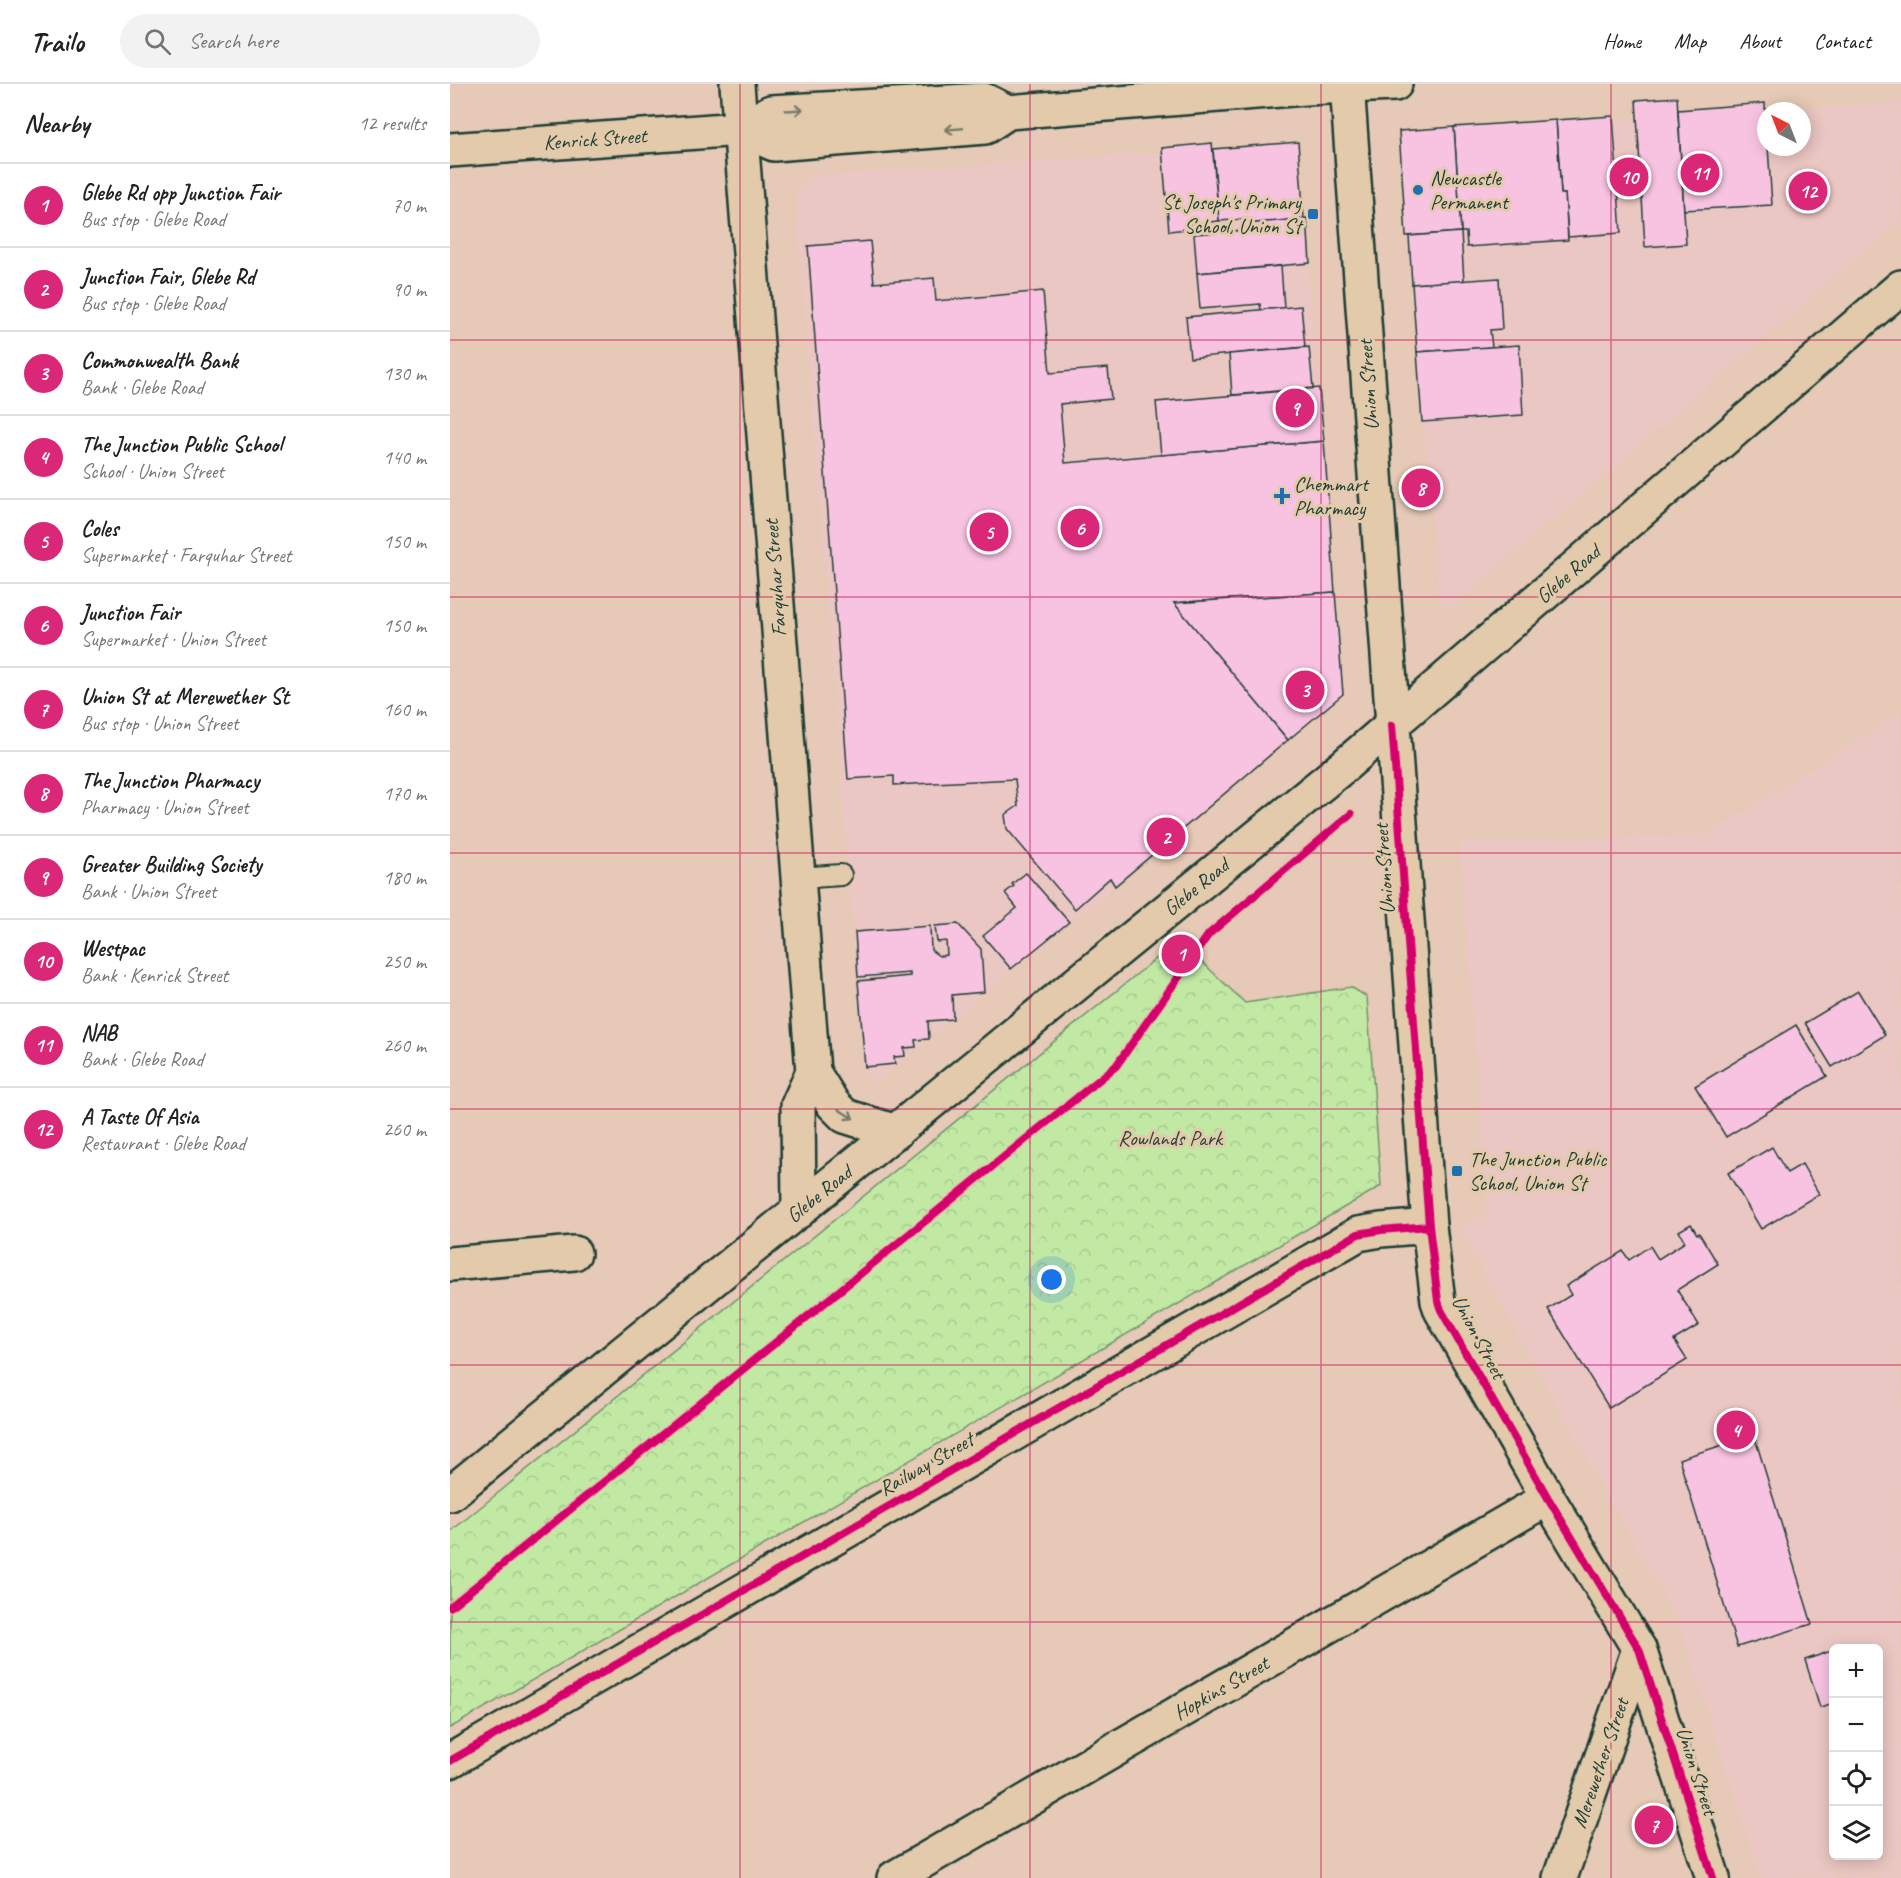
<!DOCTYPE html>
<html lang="en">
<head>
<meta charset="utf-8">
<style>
  body { margin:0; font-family:Caveat,sans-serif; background:#f2f2f2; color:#222 }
  .controls { position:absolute; right:18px; bottom:18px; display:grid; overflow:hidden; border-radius:9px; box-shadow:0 3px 15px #0003 }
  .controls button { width:54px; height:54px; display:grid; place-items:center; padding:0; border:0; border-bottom:2px solid #e0e0e0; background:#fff; color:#222; font:30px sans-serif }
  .compass { position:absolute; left:1307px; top:18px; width:54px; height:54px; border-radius:50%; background:#fff; box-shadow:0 3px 15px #0003; rotate:318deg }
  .you { position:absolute; left:602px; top:1196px; width:21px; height:21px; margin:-15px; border:4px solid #fff; border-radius:50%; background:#1a73e8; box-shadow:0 0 0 9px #1a73e833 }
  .badge { display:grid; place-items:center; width:39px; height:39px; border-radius:50%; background:#db2777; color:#fff; font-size:20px; font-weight:700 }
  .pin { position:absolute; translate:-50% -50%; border:3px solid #fff; box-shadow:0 2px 6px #0006 }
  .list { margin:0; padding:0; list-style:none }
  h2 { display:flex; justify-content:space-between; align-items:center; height:78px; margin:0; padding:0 24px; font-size:26px }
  h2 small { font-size:20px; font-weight:400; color:#767676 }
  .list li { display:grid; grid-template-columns:39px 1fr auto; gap:18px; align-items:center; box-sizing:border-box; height:84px; padding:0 24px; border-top:2px solid #e0e0e0 }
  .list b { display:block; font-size:22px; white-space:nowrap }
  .list p { margin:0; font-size:20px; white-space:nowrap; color:#767676 }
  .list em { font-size:20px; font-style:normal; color:#767676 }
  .icon { flex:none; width:33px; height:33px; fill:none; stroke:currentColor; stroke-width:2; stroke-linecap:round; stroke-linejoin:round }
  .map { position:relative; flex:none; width:1451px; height:1794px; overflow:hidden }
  header { display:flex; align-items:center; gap:36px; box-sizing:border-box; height:84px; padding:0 30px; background:#fff; border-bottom:2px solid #e0e0e0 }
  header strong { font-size:28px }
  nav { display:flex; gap:33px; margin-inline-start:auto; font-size:21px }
  .search { width:420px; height:54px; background:#f2f2f2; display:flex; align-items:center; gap:15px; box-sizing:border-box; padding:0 21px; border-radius:33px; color:#767676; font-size:22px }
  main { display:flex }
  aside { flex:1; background:#fff }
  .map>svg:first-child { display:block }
  .built { fill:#ebc7c3; fill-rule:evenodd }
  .forest { fill:url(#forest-crowns); stroke:#70936c; stroke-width:1.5 }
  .building { fill:#f7c3e1; stroke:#1f3d34; stroke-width:1.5 }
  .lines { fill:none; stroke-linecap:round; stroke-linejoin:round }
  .lane-casing { stroke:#1f3d34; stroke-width:24 }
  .street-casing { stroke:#1f3d34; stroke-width:38 }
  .secondary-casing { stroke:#1f3d34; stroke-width:38 }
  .lane { stroke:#e2caab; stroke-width:20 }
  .street { stroke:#e2caab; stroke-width:33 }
  .secondary { stroke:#e2caab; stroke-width:33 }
  .cycleway-casing { stroke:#e2caab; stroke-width:11 }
  .cycleway { stroke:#d6006c; stroke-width:8 }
  .oneway { stroke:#777c6a }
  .grid { fill:none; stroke:#c2185b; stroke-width:1.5; stroke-opacity:0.55 }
  .poi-dot { fill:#1f6fb2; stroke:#e2caab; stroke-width:2 }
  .labels { text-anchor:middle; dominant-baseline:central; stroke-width:6; stroke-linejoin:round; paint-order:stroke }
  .street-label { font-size:21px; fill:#1f3d34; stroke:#e2caab }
  .poi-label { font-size:21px; fill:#1f3d34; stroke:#e2caab; text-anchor:start }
  .park-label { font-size:21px; fill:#27463a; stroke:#e2caab }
</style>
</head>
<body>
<header>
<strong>Trailo</strong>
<div class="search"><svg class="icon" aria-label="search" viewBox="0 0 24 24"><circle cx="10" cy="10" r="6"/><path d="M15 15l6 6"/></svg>Search here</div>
<nav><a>Home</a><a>Map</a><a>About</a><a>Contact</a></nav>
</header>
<main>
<aside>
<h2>Nearby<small>12 results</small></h2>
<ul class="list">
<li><span class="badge">1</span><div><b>Glebe Rd opp Junction Fair</b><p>Bus stop · Glebe Road</p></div><em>70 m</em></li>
<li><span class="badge">2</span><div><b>Junction Fair, Glebe Rd</b><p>Bus stop · Glebe Road</p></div><em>90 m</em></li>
<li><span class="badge">3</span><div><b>Commonwealth Bank</b><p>Bank · Glebe Road</p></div><em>130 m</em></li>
<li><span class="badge">4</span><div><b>The Junction Public School</b><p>School · Union Street</p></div><em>140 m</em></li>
<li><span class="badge">5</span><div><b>Coles</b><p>Supermarket · Farquhar Street</p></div><em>150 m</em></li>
<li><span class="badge">6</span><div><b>Junction Fair</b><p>Supermarket · Union Street</p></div><em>150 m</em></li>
<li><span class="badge">7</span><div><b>Union St at Merewether St</b><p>Bus stop · Union Street</p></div><em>160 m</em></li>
<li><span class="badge">8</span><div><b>The Junction Pharmacy</b><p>Pharmacy · Union Street</p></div><em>170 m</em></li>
<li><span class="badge">9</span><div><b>Greater Building Society</b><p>Bank · Union Street</p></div><em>180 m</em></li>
<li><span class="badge">10</span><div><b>Westpac</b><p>Bank · Kenrick Street</p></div><em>250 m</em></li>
<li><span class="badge">11</span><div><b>NAB</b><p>Bank · Glebe Road</p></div><em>260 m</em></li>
<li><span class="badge">12</span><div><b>A Taste Of Asia</b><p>Restaurant · Glebe Road</p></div><em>260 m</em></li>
</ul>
</aside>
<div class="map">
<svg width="1451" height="1794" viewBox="0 0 1451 1794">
  <defs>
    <pattern id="forest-crowns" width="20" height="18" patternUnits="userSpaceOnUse" patternTransform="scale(1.5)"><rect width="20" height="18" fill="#c1e9a4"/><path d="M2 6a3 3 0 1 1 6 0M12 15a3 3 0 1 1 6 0" fill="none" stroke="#a5c98e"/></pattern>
  </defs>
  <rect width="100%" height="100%" fill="#e6c9b6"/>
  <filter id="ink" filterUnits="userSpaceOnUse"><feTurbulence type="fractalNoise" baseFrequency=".0167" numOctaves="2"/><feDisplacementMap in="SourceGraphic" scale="12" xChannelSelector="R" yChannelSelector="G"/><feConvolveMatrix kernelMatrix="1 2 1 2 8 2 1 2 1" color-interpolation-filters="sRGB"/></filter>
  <g filter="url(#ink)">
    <g class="built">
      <path d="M 1451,18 L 1451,136 L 999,526 L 989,520 L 949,68 L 964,51 L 1316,27 L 1316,63 L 1352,63 L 1352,27 L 1321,27 Z"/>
      <path d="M 847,59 L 895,609 L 665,802 L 429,996 L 414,991 L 345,111 L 360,92 Z"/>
      <path d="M 1451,627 L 1451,1794 L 1310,1794 L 1232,1547 L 1009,1145 L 1037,1129 L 1009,758 L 1256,751 ZM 1384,1564 L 1428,1564 L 1428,1772 L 1384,1772 Z"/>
    </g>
    <path class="forest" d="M 729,856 L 795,919 L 901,903 L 917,913 L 931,1102 L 0,1644 L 0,1448 Z"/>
    <g class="building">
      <path d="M 1227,13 L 1236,160 L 1195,163 L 1186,16 Z"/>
      <path d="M 1315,19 L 1316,63 L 1318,63 L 1322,121 L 1234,126 L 1228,26 Z"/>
      <path d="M 1163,32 L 1171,149 L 1118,153 L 1115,110 L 1111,110 L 1106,36 Z"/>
      <path d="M 1106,36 L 1111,110 L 1115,110 L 1118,156 L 1017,163 L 1016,148 L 1011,148 L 1004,43 Z"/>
      <path d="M 1004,43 L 1011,148 L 956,152 L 949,47 Z"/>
      <path d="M 848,58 L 854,135 L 797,140 L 797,135 L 769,137 L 763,65 Z"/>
      <path d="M 762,59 L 769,137 L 737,140 L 737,145 L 719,147 L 712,64 Z"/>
      <path d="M 857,134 L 860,179 L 747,189 L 744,150 L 797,146 L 797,140 Z"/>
      <path d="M 1011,148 L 1014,197 L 962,200 L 959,152 Z"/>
      <path d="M 420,157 L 424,199 L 484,194 L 486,217 L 593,207 L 600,289 L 658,284 L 661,315 L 610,320 L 615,379 L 874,357 L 885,508 L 724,519 L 838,656 L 665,802 L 660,794 L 625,825 L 557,745 L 555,731 L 568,722 L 565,695 L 444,701 L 444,692 L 398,695 L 358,162 Z"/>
      <path d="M 831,182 L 834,224 L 811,226 L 810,220 L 750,225 L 747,189 Z"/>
      <path d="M 1049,194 L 1052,245 L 1040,246 L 1042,263 L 967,268 L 962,200 Z"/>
      <path d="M 851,222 L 855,263 L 740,274 L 736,233 Z"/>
      <path d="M 1069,261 L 1073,331 L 972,338 L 967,268 Z"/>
      <path d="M 859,263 L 863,304 L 782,311 L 779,270 Z"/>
      <path d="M 869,304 L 874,357 L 711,371 L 706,318 Z"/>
      <path d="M 885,508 L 893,610 L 838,656 L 724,519 Z"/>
      <path d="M 576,789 L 619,838 L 561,885 L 533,852 L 567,824 L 555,809 L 564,802 L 562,800 Z"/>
      <path d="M 508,840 L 531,865 L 534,908 L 502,911 L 503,935 L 478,937 L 479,955 L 465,956 L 466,963 L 454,964 L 455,972 L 444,973 L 445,980 L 415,983 L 408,897 L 460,892 L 460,889 L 408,893 L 405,848 L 480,842 L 481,866 L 489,872 L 497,871 L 496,857 L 487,858 L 485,842 Z"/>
      <path d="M 1408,907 L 1435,951 L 1382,983 L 1355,939 Z"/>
      <path d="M 1346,941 L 1377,992 L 1276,1053 L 1245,1002 Z"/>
      <path d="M 1322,1063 L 1337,1089 L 1352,1080 L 1369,1110 L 1311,1145 L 1278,1089 Z"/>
      <path d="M 1241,1140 L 1247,1150 L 1249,1149 L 1268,1180 L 1227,1206 L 1249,1241 L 1224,1256 L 1237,1276 L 1159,1324 L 1098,1225 L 1121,1211 L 1116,1202 L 1173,1167 L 1179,1176 L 1200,1162 L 1208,1175 L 1235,1158 L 1229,1147 Z"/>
      <path d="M 1304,1351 L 1362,1540 L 1287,1563 L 1229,1375 Z"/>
      <path d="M 1384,1566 L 1384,1619 L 1370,1623 L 1355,1576 Z"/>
    </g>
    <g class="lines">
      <g class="lane-casing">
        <path id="lane" d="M 348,794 L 391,791"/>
      </g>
      <g class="street-casing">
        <g id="street">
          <path d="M 287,0 L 363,988 L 383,1020 L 395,1032 L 446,1048"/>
          <path d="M 290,45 L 324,60 L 535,43 L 558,28 L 855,4 L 945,0"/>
          <path d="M 0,66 L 290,45 L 321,28 L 534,16 L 558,28"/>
          <path d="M 349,1127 L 348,1021 L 363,988"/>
          <path d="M 0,1180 L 124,1169"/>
          <path d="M 444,1794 L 1098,1414"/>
          <path d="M 1110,1794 L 1189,1565"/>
        </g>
      </g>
      <g class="secondary-casing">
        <g id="secondary">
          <path d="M 897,0 L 979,1142 L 988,1217 L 991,1226 L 1098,1414 L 1189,1565 L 1263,1794"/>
          <path d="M 0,1410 L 894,682 L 1451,203"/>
          <path d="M 0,1677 L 908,1150 L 931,1146 L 979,1142"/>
        </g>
      </g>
      <use href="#lane" class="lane"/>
      <use href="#street" class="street"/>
      <use href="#secondary" class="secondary"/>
      <g class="cycleway-casing">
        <g id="cycleway">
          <path d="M 942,641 L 979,1142 L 988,1217 L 991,1226 L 1098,1414 L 1189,1565 L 1263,1794"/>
          <path d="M 0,1523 L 666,982 L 759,850 L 901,730"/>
          <path d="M 0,1677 L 908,1150 L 931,1146 L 979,1142"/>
        </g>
      </g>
      <use href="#cycleway" class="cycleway"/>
    </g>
    <defs><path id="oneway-shaft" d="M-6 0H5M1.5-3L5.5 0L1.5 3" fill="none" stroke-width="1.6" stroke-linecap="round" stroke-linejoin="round" transform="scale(1.5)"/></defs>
    <g class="oneway">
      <use href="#oneway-shaft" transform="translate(344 26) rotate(-3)"/>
      <use href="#oneway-shaft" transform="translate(504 45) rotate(175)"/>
      <use href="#oneway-shaft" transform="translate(396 1030) rotate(32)"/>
    </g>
  </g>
  <path class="grid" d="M 290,0 L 290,1794M 580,0 L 580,1794M 871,0 L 871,1794M 1161,0 L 1161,1794M 0,256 L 1451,256M 0,513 L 1451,513M 0,769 L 1451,769M 0,1025 L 1451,1025M 0,1281 L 1451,1281M 0,1538 L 1451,1538"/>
  <g class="poi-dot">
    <circle cx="968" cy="106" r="6"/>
    <rect x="857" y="124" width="12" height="12" rx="3"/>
    <path d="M829 403h6v6h6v6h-6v6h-6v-6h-6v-6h6z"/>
    <rect x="1001" y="1081" width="12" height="12" rx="3"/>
  </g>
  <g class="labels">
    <g class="street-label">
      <text transform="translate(145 55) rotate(-4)">Kenrick Street</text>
      <text transform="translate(918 301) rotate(-94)">Union Street</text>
      <text transform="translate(1118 490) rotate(-41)">Glebe Road</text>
      <text transform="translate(325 494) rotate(-94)">Farquhar Street</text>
      <text transform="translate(934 785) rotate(-94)">Union Street</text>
      <text transform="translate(746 803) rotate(-39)">Glebe Road</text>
      <text transform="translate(369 1110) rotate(-39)">Glebe Road</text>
      <text transform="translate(1029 1253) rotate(62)">Union Street</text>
      <text transform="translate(476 1380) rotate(-30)">Railway Street</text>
      <text transform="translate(771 1604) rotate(-30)">Hopkins Street</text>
      <text transform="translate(1150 1679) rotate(-71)">Merewether Street</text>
      <text transform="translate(1247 1687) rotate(72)">Union Street</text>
    </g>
    <g class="poi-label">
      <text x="980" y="94">Newcastle<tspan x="980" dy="24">Permanent</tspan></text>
      <text x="851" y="118" text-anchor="end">St Joseph's Primary<tspan x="851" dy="24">School, Union St</tspan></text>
      <text x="844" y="400">Chemmart<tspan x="844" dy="24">Pharmacy</tspan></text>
      <text x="1019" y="1075">The Junction Public<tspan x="1019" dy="24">School, Union St</tspan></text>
    </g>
    <g class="park-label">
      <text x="720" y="1054">Rowlands Park</text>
    </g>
  </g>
</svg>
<div class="controls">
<button>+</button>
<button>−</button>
<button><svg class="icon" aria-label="locate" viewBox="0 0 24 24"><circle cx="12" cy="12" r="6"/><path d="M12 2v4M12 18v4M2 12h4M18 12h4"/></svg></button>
<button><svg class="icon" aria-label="layers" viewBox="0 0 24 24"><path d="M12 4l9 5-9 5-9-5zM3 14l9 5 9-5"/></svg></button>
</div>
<svg class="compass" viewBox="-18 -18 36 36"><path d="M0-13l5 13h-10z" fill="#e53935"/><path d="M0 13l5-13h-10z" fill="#767676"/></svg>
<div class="you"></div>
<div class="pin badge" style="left:731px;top:870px">1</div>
<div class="pin badge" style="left:716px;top:753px">2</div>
<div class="pin badge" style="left:855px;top:606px">3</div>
<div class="pin badge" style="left:1286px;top:1346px">4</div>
<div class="pin badge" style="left:539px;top:448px">5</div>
<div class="pin badge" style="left:630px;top:444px">6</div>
<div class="pin badge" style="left:1204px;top:1741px">7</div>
<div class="pin badge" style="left:971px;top:404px">8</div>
<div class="pin badge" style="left:845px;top:324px">9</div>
<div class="pin badge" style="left:1179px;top:93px">10</div>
<div class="pin badge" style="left:1250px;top:89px">11</div>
<div class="pin badge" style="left:1358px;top:107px">12</div>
</div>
</main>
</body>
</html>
